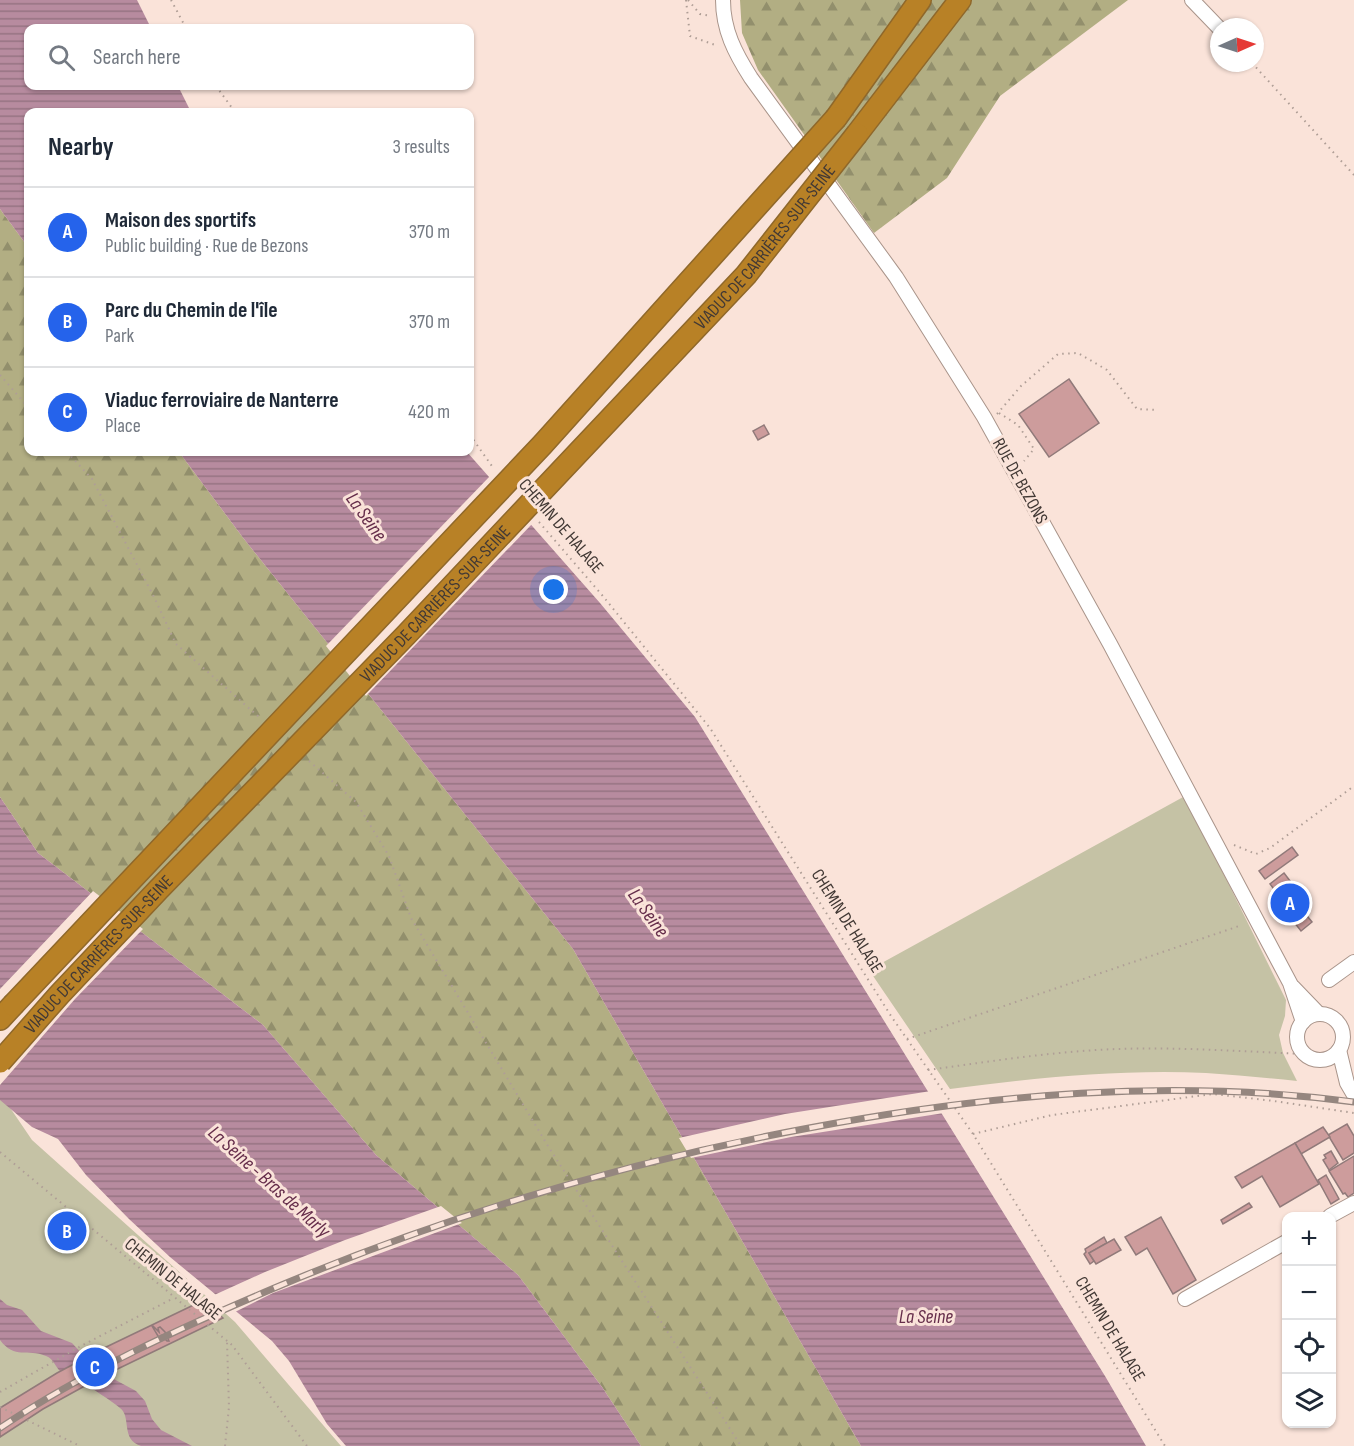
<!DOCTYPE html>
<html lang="en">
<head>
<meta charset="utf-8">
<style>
  body { margin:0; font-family:"Sofia Sans Condensed",sans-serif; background:#f2f2f3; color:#1f2937 }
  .controls { position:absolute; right:18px; bottom:18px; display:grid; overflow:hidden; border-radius:12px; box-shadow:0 2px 4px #0004 }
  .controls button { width:54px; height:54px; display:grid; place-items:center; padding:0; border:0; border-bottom:2px solid #e0e1e3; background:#fff; color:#1f2937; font:30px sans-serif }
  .compass { position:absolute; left:1210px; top:18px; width:54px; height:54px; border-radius:50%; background:#fff; box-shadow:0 2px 4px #0004; rotate:87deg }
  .you { position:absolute; left:554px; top:590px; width:21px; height:21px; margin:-15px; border:4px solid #fff; border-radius:50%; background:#1a73e8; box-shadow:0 0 0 9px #1a73e833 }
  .badge { display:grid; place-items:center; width:39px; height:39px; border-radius:50%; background:#2563eb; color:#fff; font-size:20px; font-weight:700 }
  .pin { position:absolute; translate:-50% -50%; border:3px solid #fff; box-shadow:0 2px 6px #0006 }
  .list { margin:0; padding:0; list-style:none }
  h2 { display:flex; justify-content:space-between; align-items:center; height:78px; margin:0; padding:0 24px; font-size:26px }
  h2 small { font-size:20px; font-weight:400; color:#747a83 }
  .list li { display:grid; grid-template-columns:39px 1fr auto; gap:18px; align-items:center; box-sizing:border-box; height:90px; padding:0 24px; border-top:2px solid #e0e1e3 }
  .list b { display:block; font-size:22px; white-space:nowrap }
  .list p { margin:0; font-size:20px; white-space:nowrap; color:#747a83 }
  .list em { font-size:20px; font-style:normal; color:#747a83 }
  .icon { flex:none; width:33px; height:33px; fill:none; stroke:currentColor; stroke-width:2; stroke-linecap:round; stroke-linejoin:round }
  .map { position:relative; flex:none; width:1354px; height:1446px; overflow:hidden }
  .search { position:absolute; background:#fff; box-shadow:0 2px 4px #0004; left:24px; top:24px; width:450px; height:66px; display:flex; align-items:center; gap:15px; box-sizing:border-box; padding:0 21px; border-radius:12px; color:#747a83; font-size:22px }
  .panel { position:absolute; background:#fff; box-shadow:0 2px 4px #0004; left:24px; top:108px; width:450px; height:348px; border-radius:12px }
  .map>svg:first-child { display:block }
  .forest { fill:url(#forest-firs) }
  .park { fill:#c5c2a5 }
  .water { fill:url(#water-rules) }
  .pier { fill:#fae3d9 }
  .building { fill:#cd9c9c; stroke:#917a7a; stroke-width:1.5 }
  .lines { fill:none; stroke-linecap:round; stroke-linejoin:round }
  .minor-casing { stroke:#a9948a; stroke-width:16 }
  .highway-casing { stroke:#8f682b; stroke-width:24 }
  .path { stroke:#af9e96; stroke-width:2; stroke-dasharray:1.5 4.5; stroke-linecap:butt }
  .minor { stroke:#fff; stroke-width:14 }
  .highway { stroke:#b88126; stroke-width:21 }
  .rail-casing { stroke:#95867f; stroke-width:7 }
  .rail { stroke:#fae3d9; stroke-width:4.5; stroke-dasharray:14; stroke-linecap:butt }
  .highway-bridge-casing { stroke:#8f682b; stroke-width:24; stroke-linecap:butt }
  .highway-bridge { stroke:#b88126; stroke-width:21 }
  .labels { text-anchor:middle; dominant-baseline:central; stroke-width:6; stroke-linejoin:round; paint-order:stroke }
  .street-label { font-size:18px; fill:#423935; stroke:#fae3d9 }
  .water-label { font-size:20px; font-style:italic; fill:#662e4b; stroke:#fae3d9 }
</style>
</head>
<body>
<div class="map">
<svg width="1354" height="1446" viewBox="0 0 1354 1446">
  <defs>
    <pattern id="forest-firs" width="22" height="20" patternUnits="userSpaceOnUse" patternTransform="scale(1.5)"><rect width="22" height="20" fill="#b2ae83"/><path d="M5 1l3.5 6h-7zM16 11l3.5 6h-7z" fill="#928f6c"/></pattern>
    <pattern id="water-rules" width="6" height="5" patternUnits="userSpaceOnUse" patternTransform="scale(1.5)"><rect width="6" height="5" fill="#b78b9f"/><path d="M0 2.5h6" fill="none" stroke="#967382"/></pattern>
  </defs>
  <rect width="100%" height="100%" fill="#fae3d9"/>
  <g class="forest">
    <path d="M 740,0 L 1128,0 L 1000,96 L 947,178 L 874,233 L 758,70 L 742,33 Z"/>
    <path d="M 0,209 L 28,247 L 28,452 L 179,452 L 244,539 L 573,949 L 861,1446 L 641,1446 L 602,1387 L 518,1275 L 376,1155 L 263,1025 L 38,853 L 0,797 Z"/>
  </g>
  <g class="park">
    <path d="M 1185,796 L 1286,1000 L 1285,1016 L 1279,1035 L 1283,1053 L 1297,1081 C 1267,1078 1237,1075 1206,1073 C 1121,1069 1034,1078 950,1089 L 869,970 Z"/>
    <path d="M 0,1093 L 32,1140 L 235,1322 L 341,1446 L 0,1446 Z"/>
  </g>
  <g class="water">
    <path d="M 0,0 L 137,0 L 151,28 L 28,28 L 28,86 L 178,86 L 191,112 L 28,112 L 28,247 L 0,209 Z"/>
    <path d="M 179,452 L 467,452 L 600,603 L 695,717 L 1105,1376 L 1146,1446 L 861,1446 L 573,949 L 244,539 Z"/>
    <path d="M 0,797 L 38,853 L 263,1025 L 376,1155 L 518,1275 L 602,1387 L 641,1446 L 346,1446 L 327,1424 L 289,1361 L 272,1341 L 170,1257 L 129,1219 L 86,1175 L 58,1139 L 32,1127 L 0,1100 Z"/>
    <path d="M 0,1299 L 7,1305 L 22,1310 L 41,1331 L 72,1343 L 97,1370 L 136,1391 L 145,1401 L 152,1419 L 161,1430 L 192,1446 C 181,1446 151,1446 141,1446 C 120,1439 132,1417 120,1408 C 110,1400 93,1389 82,1382 C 75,1378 66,1377 61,1372 C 55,1367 54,1359 46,1356 C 27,1348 15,1360 0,1340 Z"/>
  </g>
  <g class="pier">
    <path d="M 491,475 L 533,523 L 366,696 L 326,646 Z"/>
    <path d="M 93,891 L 143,929 L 75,999 L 0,1085 L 0,989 Z"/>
    <path d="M 931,1091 L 944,1113 L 791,1137 L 691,1158 L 679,1138 L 785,1114 Z"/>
    <path d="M 441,1206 L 462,1223 L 273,1293 L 233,1313 L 212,1296 L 265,1272 L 345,1240 Z"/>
  </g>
  <g class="building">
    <path d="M 1069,379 L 1099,423 L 1049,457 L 1019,414 Z"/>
    <path d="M 764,425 L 769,434 L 758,440 L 753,431 Z"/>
    <path d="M 1292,847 L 1298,855 L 1265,879 L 1259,871 Z"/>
    <path d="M 1284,873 L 1297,890 L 1290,895 L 1312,922 L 1301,931 L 1287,913 L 1290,910 L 1270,884 Z"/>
    <path d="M 1347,1124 L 1354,1136 L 1354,1153 L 1343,1160 L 1328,1135 Z"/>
    <path d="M 1323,1127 L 1330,1137 L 1301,1154 L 1295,1143 Z"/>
    <path d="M 1295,1143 L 1319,1184 L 1280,1207 L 1262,1176 L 1242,1188 L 1235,1177 Z"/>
    <path d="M 1331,1151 L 1338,1163 L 1329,1170 L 1323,1160 L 1326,1158 L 1324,1155 Z"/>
    <path d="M 1354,1156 L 1354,1193 L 1348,1197 L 1345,1193 L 1343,1194 L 1329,1171 Z"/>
    <path d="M 1326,1175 L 1339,1199 L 1331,1204 L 1318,1180 Z"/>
    <path d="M 1249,1203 L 1252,1207 L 1223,1224 L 1221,1220 Z"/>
    <path d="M 1161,1217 L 1196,1280 L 1173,1294 L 1147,1248 L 1136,1255 L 1125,1237 Z"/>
    <path d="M 1104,1237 L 1107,1243 L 1089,1253 L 1094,1261 L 1090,1264 L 1084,1254 L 1086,1252 L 1085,1249 Z"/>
    <path d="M 1114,1239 L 1121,1250 L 1096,1264 L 1089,1253 Z"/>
    <path d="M 204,1300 L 223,1318 L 101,1377 L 43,1409 L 0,1437 L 0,1408 L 57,1373 L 102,1349 Z"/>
    <path d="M 152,1326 L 153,1326 L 159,1332 L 158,1328 L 160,1327 L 165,1332 L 169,1341 L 167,1341 L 161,1335 L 163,1340 L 161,1341 Z"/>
  </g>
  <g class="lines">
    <g class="minor-casing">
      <g id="minor">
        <path d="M 723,0 C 723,30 735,53 751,78 L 896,277 L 984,417 L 1110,644 L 1290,983 L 1303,1022"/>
        <path d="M 1192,0 L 1219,28"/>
        <path d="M 1329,980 L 1354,962"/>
        <path d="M 1293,987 L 1319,1014"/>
        <circle cx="1320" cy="1037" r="23"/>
        <path d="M 1339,1050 L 1347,1083 L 1354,1095"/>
        <path d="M 1330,1216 L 1354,1203"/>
        <path d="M 1185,1299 L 1286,1242"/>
      </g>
    </g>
    <g class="highway-casing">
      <g id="highway">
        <path d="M 836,118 L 920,0"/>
        <path d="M 857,134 L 960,0"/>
        <path d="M 0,1019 L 13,1005"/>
      </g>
    </g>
    <g class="path">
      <path d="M 171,0 L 186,28"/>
      <path d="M 686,0 L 690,36 L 718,46"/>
      <path d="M 688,0 L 700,14 L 711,16"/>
      <path d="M 1252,63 L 1354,175"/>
      <path d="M 216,86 L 235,112"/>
      <path d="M 0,375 L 28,407"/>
      <path d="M 999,413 L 1018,425 L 1034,449 L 1024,461"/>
      <path d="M 997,414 L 1021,386 L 1058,354 L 1078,353 L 1107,370 L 1137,409 L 1158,410"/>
      <path d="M 470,435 L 494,469"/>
      <path d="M 67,452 L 92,479 L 154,597 L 176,644 L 259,717"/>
      <path d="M 539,522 L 602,595 L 710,728 L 891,1016 L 973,1134 L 1165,1446"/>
      <path d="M 309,761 L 356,802 L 389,856 L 411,918 L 548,1146 L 741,1446"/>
      <path d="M 1234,845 L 1256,854 L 1270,848 L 1354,786"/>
      <path d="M 907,1039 L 1242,925"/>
      <path d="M 928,1070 C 979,1063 1030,1055 1082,1051 C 1156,1045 1231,1051 1305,1054"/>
      <path d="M 973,1134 L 1052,1115 L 1213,1094 L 1274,1101 L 1354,1113"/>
      <path d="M 0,1152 L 232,1345 L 307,1446"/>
      <path d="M 0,1392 L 79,1347 L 174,1298"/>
      <path d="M 0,1407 L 80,1446"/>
      <path d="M 225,1446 L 229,1407 L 227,1341"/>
    </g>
    <use href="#minor" class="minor"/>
    <use href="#highway" class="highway"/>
    <g class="rail-casing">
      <path id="rail" d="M 0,1428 C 85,1371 178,1329 272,1289 C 445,1216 625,1162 809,1128 C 989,1094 1172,1078 1354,1102"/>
    </g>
    <use href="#rail" class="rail"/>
    <g class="highway-bridge-casing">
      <g id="highway-bridge">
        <path d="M 13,1005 L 543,444 L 836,118"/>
        <path id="s1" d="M 0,1062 L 59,995 L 158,890 L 406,635 L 746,275 L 857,134"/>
      </g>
    </g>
    <use href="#highway-bridge" class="highway-bridge"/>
  </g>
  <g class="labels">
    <g class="street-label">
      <text stroke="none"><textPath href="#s1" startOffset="1118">VIADUC DE CARRIÈRES-SUR-SEINE</textPath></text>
      <text transform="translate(1020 481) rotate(61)">RUE DE BEZONS</text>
      <text transform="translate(561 526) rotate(49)">CHEMIN DE HALAGE</text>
      <text stroke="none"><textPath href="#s1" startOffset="632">VIADUC DE CARRIÈRES-SUR-SEINE</textPath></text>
      <text transform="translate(847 921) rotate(58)">CHEMIN DE HALAGE</text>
      <text stroke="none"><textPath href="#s1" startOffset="146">VIADUC DE CARRIÈRES-SUR-SEINE</textPath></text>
      <text transform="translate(173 1279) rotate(39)">CHEMIN DE HALAGE</text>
      <text transform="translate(1110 1329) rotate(59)">CHEMIN DE HALAGE</text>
    </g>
    <g class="water-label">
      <text transform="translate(366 517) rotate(54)">La Seine</text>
      <text transform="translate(648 913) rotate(54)">La Seine</text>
      <text transform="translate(269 1182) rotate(42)">La Seine - Bras de Marly</text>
      <text x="926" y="1317">La Seine</text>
    </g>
  </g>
</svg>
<div class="controls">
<button>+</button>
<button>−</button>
<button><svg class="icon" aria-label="locate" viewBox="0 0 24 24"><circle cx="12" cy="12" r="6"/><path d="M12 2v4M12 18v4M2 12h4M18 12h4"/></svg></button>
<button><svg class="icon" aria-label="layers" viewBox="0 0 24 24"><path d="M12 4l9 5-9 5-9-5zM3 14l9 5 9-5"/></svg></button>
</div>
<svg class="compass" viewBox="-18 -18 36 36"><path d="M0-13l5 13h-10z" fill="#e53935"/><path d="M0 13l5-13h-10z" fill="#747a83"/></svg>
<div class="you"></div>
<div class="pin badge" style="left:1290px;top:903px">A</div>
<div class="pin badge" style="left:67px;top:1231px">B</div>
<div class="pin badge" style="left:95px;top:1367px">C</div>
<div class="search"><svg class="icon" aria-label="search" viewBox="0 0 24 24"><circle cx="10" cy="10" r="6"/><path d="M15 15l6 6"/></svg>Search here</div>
<section class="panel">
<h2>Nearby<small>3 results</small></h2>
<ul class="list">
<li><span class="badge">A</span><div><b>Maison des sportifs</b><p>Public building · Rue de Bezons</p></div><em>370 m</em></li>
<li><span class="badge">B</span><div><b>Parc du Chemin de l'île</b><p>Park</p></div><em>370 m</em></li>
<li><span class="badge">C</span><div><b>Viaduc ferroviaire de Nanterre</b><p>Place</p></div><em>420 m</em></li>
</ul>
</section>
</div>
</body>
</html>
